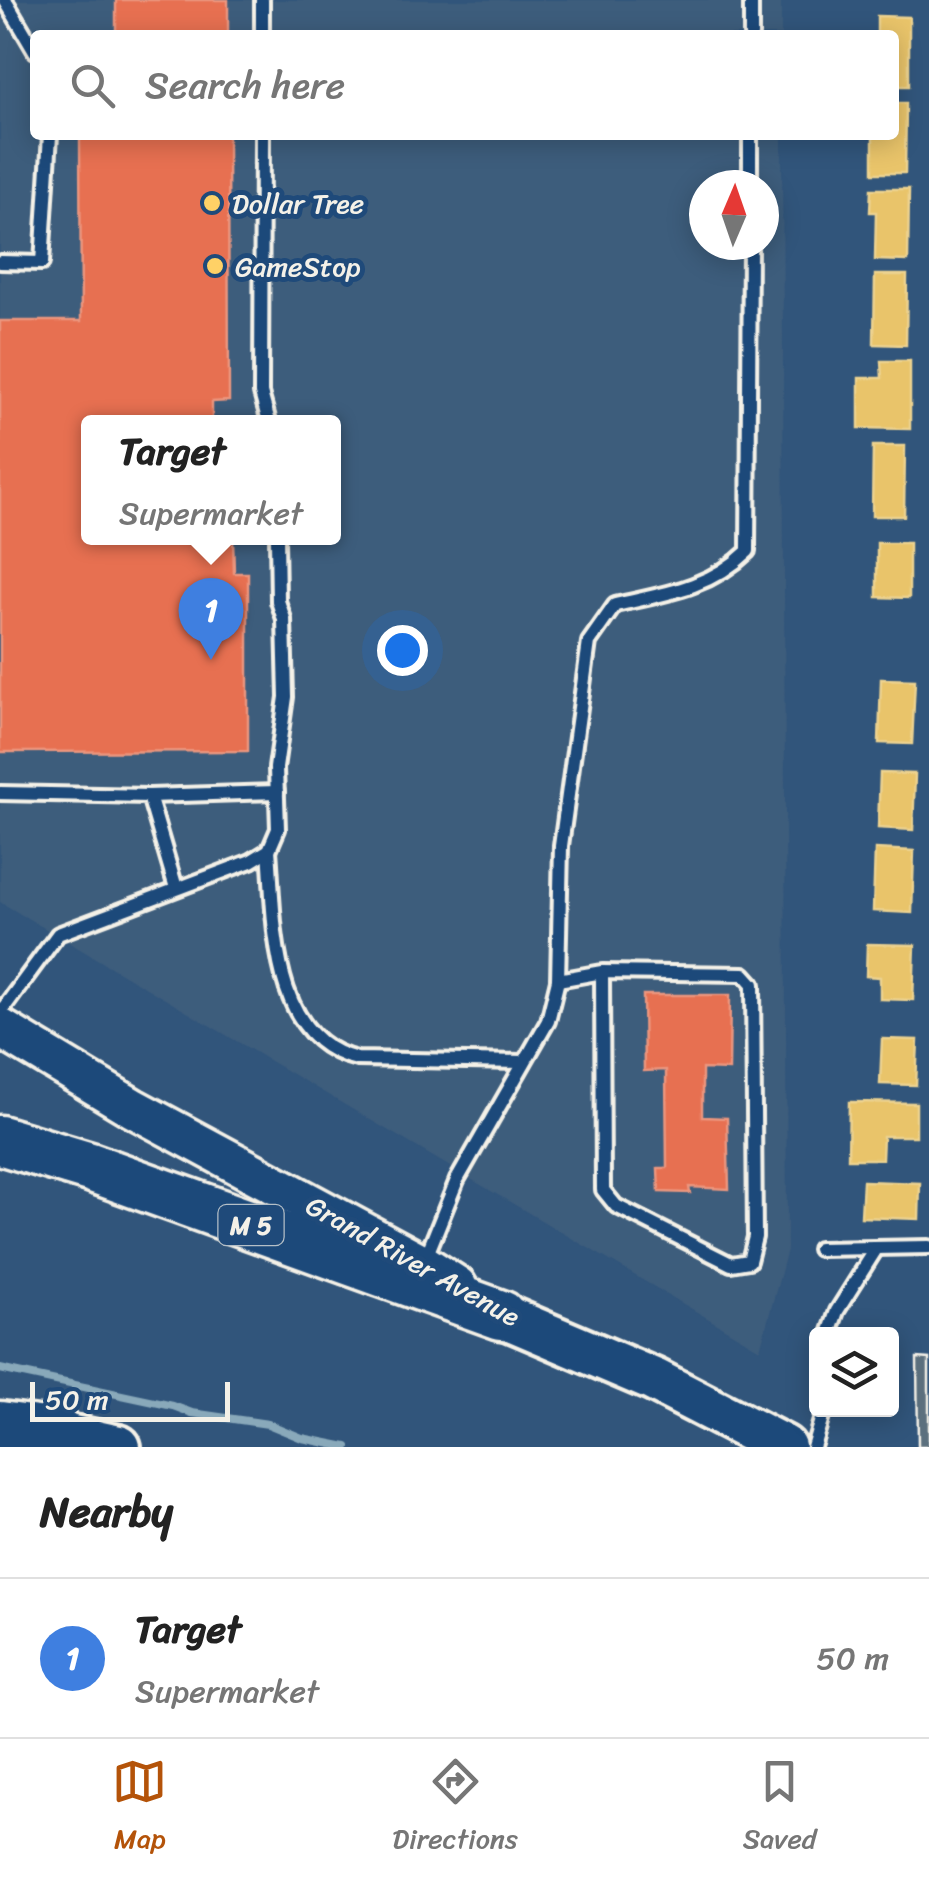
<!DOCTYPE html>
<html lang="en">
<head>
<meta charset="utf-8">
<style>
  body { margin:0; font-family:Sriracha,sans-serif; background:#f2f2f2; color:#222 }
  .controls { position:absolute; right:30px; bottom:30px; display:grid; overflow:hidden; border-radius:10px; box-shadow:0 5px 25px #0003 }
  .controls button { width:90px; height:90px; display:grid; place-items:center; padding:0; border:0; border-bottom:2px solid #e0e0e0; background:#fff; color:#222; font:50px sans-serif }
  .compass { position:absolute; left:689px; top:170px; width:90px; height:90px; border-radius:50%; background:#fff; box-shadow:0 5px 25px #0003; rotate:2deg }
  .scale { position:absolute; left:30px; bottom:25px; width:200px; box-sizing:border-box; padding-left:10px; border:5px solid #f4f1e8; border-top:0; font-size:28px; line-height:35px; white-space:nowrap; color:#f4f1e8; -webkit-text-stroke:8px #1f4a7a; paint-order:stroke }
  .you { position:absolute; left:402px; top:650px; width:35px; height:35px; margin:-25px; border:8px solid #fff; border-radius:50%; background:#1a73e8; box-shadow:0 0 0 15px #1a73e833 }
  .badge { display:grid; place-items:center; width:65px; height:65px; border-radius:50%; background:#b45309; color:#fff; font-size:32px; font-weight:700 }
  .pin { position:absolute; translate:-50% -82px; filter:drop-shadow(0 2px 5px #0008) }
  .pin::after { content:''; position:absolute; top:52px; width:35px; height:30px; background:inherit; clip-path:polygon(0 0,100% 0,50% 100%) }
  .popup { position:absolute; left:81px; top:415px; width:260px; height:130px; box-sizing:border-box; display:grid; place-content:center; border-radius:10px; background:#fff; filter:drop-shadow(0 2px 8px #0005); font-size:32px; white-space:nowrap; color:#767676 }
  .popup b { font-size:38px; color:#222 }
  .popup::after { content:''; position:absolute; left:50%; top:100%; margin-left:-20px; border:20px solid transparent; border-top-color:#fff }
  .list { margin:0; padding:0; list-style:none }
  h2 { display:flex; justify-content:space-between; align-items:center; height:130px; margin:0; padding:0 40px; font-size:42px }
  h2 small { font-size:32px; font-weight:400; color:#767676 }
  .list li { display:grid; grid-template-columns:65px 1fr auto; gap:30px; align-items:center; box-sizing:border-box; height:160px; padding:0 40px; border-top:2px solid #e0e0e0 }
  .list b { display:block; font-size:38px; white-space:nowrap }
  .list p { margin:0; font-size:32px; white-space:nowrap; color:#767676 }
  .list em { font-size:32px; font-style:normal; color:#767676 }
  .icon { flex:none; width:55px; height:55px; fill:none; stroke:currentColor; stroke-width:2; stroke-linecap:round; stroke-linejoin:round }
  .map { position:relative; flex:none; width:929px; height:1447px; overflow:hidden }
  .search { position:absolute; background:#fff; box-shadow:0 5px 25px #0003; left:30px; right:30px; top:30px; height:110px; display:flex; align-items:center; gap:25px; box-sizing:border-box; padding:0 35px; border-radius:10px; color:#767676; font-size:38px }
  .sheet { height:290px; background:#fff }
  nav { display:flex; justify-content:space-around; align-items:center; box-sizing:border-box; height:140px; border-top:2px solid #e0e0e0; background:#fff; font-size:28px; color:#767676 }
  nav a { display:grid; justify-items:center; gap:5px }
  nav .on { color:#b45309 }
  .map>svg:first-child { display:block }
  .built { fill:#3e5d7c; fill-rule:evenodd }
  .homes { fill:#e9c46a; stroke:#ecd290; stroke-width:2.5 }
  .shops { fill:#e76f51; stroke:#eb967e; stroke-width:2.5 }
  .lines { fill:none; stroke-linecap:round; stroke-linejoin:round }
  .stream { stroke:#89a9ba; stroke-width:8 }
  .building { fill:#5c6f7e; stroke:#f4f1e8; stroke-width:2.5 }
  .service-casing { stroke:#f4f1e8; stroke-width:20 }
  .secondary-casing { stroke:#f4f1e8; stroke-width:45 }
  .trunk-casing { stroke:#f4f1e8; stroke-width:50 }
  .motorway-casing { stroke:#f4f1e8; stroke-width:55 }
  .service { stroke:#1f4a7a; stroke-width:12 }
  .secondary { stroke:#1f4a7a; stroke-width:38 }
  .trunk { stroke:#1f4a7a; stroke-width:42 }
  .motorway { stroke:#1f4a7a; stroke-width:48 }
  .poi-dot { fill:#ffd166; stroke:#1f4a7a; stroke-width:4 }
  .labels { text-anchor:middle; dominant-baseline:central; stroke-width:10; stroke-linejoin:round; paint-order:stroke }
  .shield { fill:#1f4a7a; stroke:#b4bfc7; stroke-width:2.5 }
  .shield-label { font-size:25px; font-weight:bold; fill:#f4f1e8 }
  .poi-label { font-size:28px; fill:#f4f1e8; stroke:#1f4a7a; text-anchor:start }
  .street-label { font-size:28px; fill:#f4f1e8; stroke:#1f4a7a }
</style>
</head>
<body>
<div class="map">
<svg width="929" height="1447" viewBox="0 0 929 1447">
  <rect width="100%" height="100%" fill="#31557b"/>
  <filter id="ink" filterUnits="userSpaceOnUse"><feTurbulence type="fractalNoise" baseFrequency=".01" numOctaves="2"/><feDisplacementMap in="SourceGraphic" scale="20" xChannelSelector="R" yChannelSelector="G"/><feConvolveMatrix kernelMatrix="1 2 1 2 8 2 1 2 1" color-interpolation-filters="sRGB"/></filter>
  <g filter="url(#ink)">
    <path class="built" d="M 0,0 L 781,0 L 781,35 L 35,35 L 35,135 L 782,135 L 787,1250 L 760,1349 L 0,902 ZM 704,185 L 764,185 L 764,245 L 704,245 ZM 89,422 L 334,422 L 334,538 L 89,538 Z"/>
    <g class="homes">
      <path d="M 877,16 L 909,17 L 909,86 L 894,86 L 894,35 L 877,35 Z"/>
      <path d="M 894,103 L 906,103 L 905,173 L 873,173 L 873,135 L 894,135 Z"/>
      <path d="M 871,189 L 909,189 L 908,261 L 875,260 L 876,212 L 870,212 Z"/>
      <path d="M 875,275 L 907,275 L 906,345 L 874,344 Z"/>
      <path d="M 881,361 L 910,361 L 910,429 L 859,428 L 859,378 L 882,378 Z"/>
      <path d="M 873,446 L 905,446 L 904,516 L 872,516 Z"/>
      <path d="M 877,543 L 909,543 L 909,598 L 877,597 Z"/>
      <path d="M 881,679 L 915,680 L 912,744 L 879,743 Z"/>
      <path d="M 880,773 L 915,774 L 913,830 L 878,828 Z"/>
      <path d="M 875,849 L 914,851 L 912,913 L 873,911 Z"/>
      <path d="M 867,944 L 915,945 L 913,1000 L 880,999 L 880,977 L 866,976 Z"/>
      <path d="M 882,1039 L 918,1040 L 916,1085 L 880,1084 Z"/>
      <path d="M 849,1102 L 916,1103 L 916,1136 L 883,1136 L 882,1159 L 848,1159 Z"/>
      <path d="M 863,1181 L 920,1183 L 919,1219 L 861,1217 Z"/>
    </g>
    <g class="shops">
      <rect x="116" y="0" width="112" height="35"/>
      <path d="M 80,135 L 228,135 L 229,401 L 212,402 L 212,422 L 89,422 L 89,538 L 233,538 L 234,573 L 248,573 L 248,751 L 0,752 L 0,321 L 81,321 Z"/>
      <path d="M 643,995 L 730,995 L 729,1070 L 702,1069 L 702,1117 L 727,1118 L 729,1189 L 689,1187 L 690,1193 L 659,1192 L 658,1168 L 667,1168 L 666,1070 L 644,1071 Z"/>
    </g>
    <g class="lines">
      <path class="stream" d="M 0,1369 L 173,1406 L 192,1413 L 268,1424 L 302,1438 L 347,1447"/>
    </g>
    <path class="building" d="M 917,1358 L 929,1359 L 929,1447 L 918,1447 Z"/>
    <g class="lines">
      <g class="service-casing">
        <g id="service">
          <path d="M 5,0 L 35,51"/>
          <path d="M 751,0 L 751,35"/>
          <path d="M 262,35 L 262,0"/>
          <path d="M 262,135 L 261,393 L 269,422"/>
          <path d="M 750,185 L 750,135"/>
          <path d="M 0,262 L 42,263 L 50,135"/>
          <path d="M 0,793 L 149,796 L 176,888"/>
          <path d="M 149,796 L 277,792"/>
          <path d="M 269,850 C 275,920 269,1039 357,1059 L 524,1062"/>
          <path d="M 558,980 L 602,972 L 744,974 L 753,984 L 755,1237 L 749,1261 L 731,1264 L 616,1206 L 603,1190 L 602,972"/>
          <path d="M 0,1013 L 58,934 L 251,861 L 269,850 L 278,829 L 276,768 L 286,697 L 284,619 L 278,601 L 277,538"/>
          <path d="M 819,1249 L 929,1247"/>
          <path d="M 424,1262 L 457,1180 L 548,1021 L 558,980 L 561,846 L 589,642 L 615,605 C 665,594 710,588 748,551 L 750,245"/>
          <path d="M 829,1334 L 837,1311 L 876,1249"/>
          <path d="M 813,1447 L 824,1410"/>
        </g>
      </g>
      <g class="secondary-casing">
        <path id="secondary" d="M 0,1028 L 133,1108 L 423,1264 L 457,1286"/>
      </g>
      <g class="trunk-casing">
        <g id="trunk">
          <path d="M 501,1315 L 654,1380 L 784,1447"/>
          <path d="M 59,1434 L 119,1447"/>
        </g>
      </g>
      <g class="motorway-casing">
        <g id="motorway">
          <path d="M 0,1140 L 90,1167 L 501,1315"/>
          <path d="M 0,1426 L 59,1434"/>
        </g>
      </g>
      <use href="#service" class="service"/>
      <use href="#secondary" class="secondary"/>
      <use href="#trunk" class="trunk"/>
      <use href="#motorway" class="motorway"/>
    </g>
  </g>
  <g class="poi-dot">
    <circle cx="212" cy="203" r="10"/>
    <circle cx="215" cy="266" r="10"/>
  </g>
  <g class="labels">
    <rect class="shield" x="218.5" y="1205" width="65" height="40" rx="8"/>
    <g class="shield-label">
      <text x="251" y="1225">M 5</text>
    </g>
    <g class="poi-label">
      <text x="232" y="203">Dollar Tree</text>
      <text x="235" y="266">GameStop</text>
    </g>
    <g class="street-label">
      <text transform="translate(413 1261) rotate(29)">Grand River Avenue</text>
    </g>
  </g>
</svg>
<div class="controls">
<button><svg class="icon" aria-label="layers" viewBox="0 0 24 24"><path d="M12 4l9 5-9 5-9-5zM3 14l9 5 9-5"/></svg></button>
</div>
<svg class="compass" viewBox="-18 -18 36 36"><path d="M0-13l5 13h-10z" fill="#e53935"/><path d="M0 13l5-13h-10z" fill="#767676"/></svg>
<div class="scale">50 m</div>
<div class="you"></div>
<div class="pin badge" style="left:211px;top:660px;background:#3f7fe0">1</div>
<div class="popup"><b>Target</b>Supermarket</div>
<div class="search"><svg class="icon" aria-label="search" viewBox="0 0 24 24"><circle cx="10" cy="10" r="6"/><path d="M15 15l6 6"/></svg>Search here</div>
</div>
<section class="sheet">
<h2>Nearby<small></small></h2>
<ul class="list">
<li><span class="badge" style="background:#3f7fe0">1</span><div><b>Target</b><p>Supermarket</p></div><em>50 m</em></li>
</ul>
</section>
<nav>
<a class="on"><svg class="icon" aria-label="map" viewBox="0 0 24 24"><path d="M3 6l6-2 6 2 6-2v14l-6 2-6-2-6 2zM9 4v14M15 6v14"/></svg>Map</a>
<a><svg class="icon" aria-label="directions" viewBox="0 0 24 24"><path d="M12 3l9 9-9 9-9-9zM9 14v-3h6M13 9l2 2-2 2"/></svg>Directions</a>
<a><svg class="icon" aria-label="saved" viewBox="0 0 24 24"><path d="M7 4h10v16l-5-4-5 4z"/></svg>Saved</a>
</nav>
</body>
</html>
